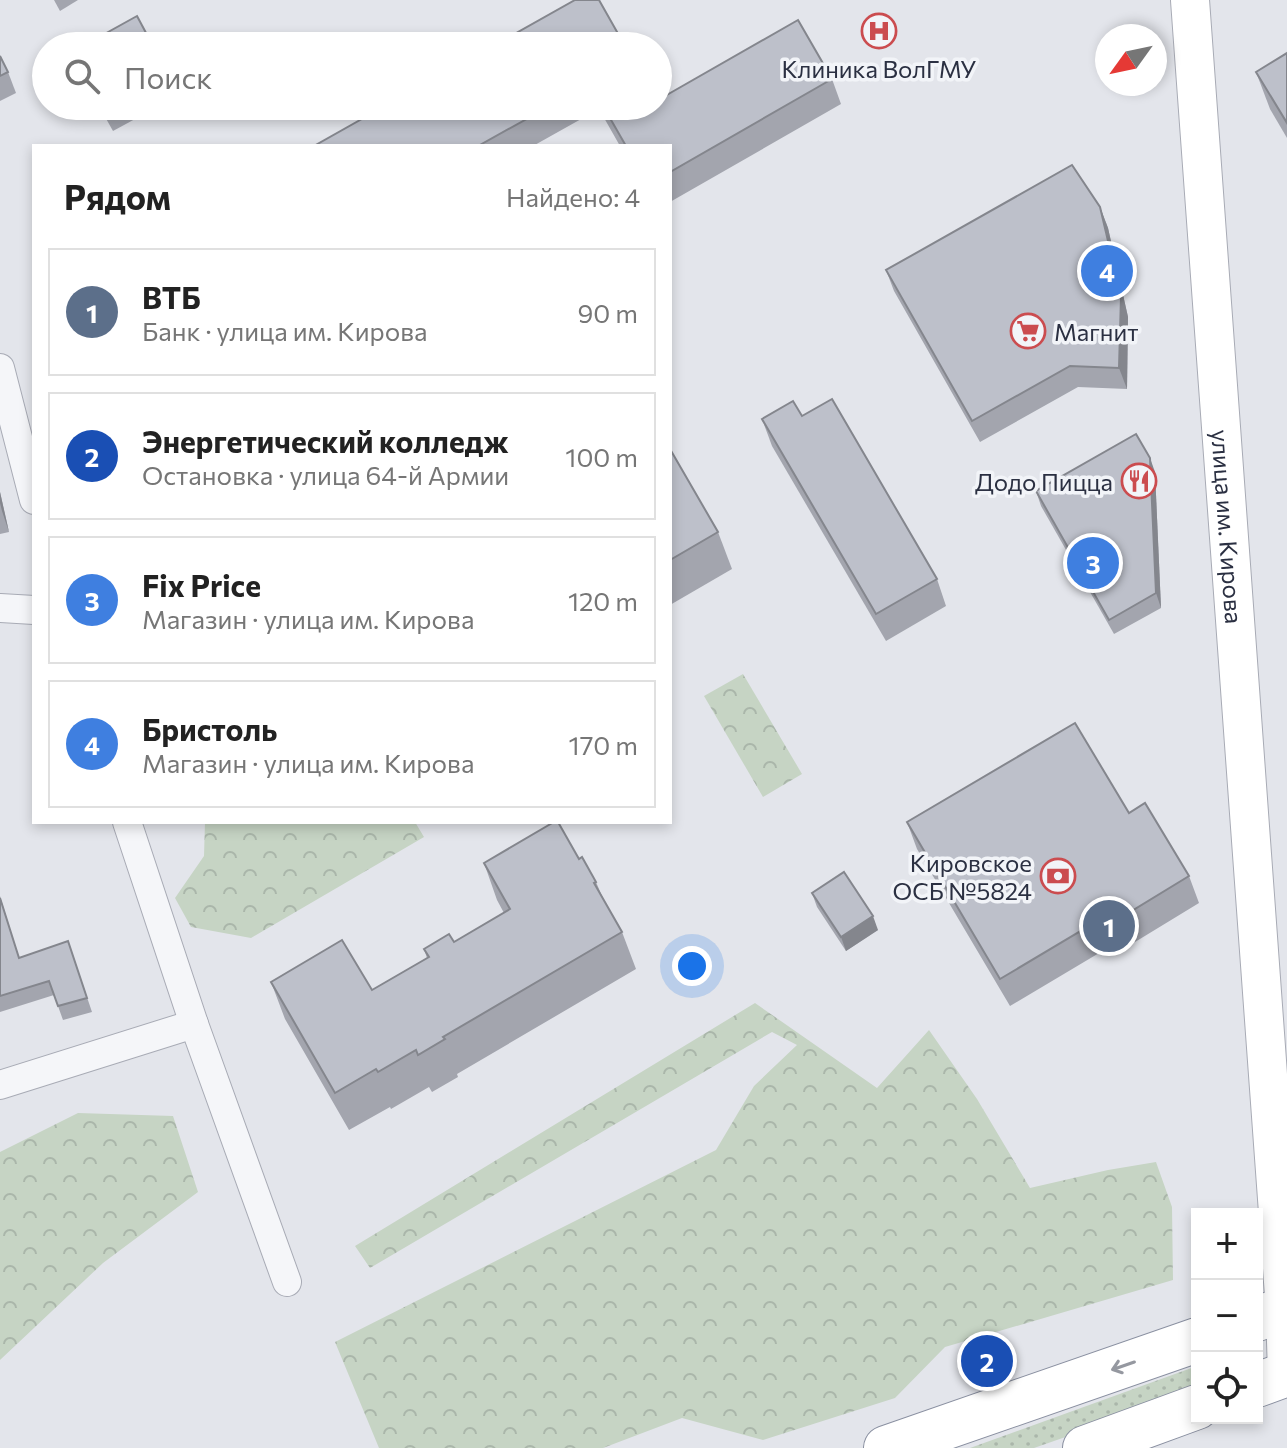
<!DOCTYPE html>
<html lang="ru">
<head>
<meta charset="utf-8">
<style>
  body { margin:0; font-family:Commissioner,sans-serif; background:#f6f6f6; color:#222 }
  .controls { position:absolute; right:24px; bottom:24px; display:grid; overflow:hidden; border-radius:0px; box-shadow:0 4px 12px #0003 }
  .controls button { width:72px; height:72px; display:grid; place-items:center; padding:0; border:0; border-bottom:2px solid #e0e0e0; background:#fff; color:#222; font:40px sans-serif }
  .compass { position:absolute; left:1095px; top:24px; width:72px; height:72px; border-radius:50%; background:#fff; box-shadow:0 4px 12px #0003; rotate:237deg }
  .you { position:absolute; left:692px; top:966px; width:28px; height:28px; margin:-20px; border:6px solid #fff; border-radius:50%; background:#1a73e8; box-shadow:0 0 0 12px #1a73e833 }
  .badge { display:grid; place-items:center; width:52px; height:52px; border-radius:50%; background:#111827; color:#fff; font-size:26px; font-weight:700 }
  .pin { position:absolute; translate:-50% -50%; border:4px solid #fff; box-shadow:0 2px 8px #0006 }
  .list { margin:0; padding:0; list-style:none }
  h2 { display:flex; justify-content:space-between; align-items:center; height:104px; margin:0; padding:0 32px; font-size:34px }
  h2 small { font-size:26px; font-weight:400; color:#767676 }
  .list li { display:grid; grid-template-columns:52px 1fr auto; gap:24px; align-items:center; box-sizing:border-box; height:128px; margin:0 16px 16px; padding:0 16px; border:2px solid #e0e0e0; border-radius:0px }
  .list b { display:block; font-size:30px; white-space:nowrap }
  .list p { margin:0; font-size:26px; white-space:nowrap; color:#767676 }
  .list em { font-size:26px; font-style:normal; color:#767676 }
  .icon { flex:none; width:44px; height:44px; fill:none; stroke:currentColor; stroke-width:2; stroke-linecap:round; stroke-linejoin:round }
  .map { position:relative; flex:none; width:1287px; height:1448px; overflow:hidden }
  .search { position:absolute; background:#fff; box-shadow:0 4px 12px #0003; left:32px; top:32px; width:640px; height:88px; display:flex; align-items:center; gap:20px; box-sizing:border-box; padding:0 28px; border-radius:44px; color:#767676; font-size:30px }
  .panel { position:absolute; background:#fff; box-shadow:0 4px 12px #0003; left:32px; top:144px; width:640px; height:680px; border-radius:0px }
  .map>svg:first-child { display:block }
  .grass { fill:url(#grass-dots) }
  .forest { fill:url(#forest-crowns) }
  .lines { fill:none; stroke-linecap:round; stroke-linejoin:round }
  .minor-casing { stroke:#a8abb5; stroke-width:30 }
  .secondary-casing { stroke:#a8abb5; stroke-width:40 }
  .trunk-casing { stroke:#8a90a1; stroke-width:46 }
  .minor { stroke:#f5f6f9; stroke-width:28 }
  .secondary { stroke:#fff; stroke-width:38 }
  .trunk { stroke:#fff; stroke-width:44 }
  .wall { fill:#a3a5ae }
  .shaded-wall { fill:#84868d }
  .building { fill:#bdc0ca; stroke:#84868d; stroke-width:2 }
  .oneway { stroke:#9598a0 }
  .labels { text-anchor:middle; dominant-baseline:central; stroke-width:7; stroke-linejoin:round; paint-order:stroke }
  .poi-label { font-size:24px; fill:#2b3042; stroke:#f2f4f8; text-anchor:end }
  .street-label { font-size:24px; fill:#2b3042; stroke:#f2f4f8 }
</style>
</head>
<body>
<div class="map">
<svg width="1287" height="1448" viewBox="0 0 1287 1448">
  <defs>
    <pattern id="grass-dots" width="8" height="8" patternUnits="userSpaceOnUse" patternTransform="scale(2)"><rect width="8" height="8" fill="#c6d4c4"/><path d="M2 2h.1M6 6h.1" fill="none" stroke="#aab6aa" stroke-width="1.8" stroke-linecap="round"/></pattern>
    <pattern id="forest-crowns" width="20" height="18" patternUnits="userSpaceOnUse" patternTransform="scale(2)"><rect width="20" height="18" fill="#c6d4c4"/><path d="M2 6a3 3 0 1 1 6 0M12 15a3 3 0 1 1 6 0" fill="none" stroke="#aab6aa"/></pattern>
  </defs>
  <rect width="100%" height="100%" fill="#e3e5eb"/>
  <path class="grass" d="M 1197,1366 L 1197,1391 L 1034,1448 L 970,1448 Z"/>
  <g class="forest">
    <path d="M 743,674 L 802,774 L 763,797 L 704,696 Z"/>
    <path d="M 205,822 L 415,822 L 424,837 L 251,938 L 191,927 L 175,898 L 204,856 Z"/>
    <path d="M 755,1003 L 877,1088 L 929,1030 L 977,1099 L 1030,1188 L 1108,1170 L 1156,1162 L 1172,1207 L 1173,1280 L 945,1347 L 895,1398 L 763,1440 L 682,1418 L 603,1448 L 379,1448 L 335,1342 L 716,1150 L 754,1086 L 797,1045 L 772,1032 L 370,1268 L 355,1246 Z"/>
    <path d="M 78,1113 L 173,1116 L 198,1192 L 103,1263 L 0,1360 L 0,1152 Z"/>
  </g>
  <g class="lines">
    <g class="minor-casing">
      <g id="minor">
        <path d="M 0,368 L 34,500"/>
        <path d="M 0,608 L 34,610"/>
        <path d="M 127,822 L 194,1024 L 287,1282"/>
        <path d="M 0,1085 L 194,1024"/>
      </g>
    </g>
    <g class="secondary-casing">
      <g id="secondary">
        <path id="s1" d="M 1190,0 L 1285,1309 L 1287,1374"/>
      </g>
    </g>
    <g class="trunk-casing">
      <g id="trunk">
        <path d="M 1257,1319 L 1287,1308"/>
        <path d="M 1257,1385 L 1287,1374"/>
        <path d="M 886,1448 L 1197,1340"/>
        <path d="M 1085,1448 L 1197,1407"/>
      </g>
    </g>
    <use href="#minor" class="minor"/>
    <use href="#secondary" class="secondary"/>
    <use href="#trunk" class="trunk"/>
  </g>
  <g class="wall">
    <path d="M 54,0 L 78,0 L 60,11 Z"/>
    <path d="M 1287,53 L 1287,138 L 1270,109 L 1256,72 Z"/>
    <path d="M 0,56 L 8,72 L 16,93 L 0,101 Z"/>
    <path d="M 832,79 L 841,104 L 670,202 L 670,146 L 620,146 L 599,109 L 533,146 L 314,146 L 385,106 L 658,106 Z"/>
    <path d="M 99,106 L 159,106 L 113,131 Z"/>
    <path d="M 1100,207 L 1108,228 L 1128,317 L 1127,389 L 1078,387 L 980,442 L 894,291 L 886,270 Z"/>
    <path d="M 802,416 L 937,579 L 946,606 L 886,641 L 772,446 L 762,419 Z"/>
    <path d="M 670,449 L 718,532 L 732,569 L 670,605 Z"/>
    <path d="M 1155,472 L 1161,608 L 1114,634 L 1041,506 L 1036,491 Z"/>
    <path d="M 0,492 L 9,532 L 0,534 Z"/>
    <path d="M 1129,813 L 1189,876 L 1199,903 L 1135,942 L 1131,934 L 1010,1006 L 917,849 L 907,822 Z"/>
    <path d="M 579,859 L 596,882 L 602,896 L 622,932 L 636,969 L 457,1074 L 458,1077 L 432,1092 L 429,1087 L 391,1109 L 390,1107 L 349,1130 L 285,1019 L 271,982 L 372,990 L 427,958 L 424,949 L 454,942 L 504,913 L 497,900 L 484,863 Z"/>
    <path d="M 812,893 L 878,930 L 846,951 L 817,907 Z"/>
    <path d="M 0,896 L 19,958 L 68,941 L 92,1012 L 63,1020 L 54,995 L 0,1012 Z"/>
  </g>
  <g class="shaded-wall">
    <path d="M 1100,207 L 1108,228 L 1128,317 L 1127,389 L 1119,368 Z"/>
    <path d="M 1150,458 L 1155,472 L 1161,608 L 1156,593 Z"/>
    <path d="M 0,492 L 9,532 L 2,511 L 0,503 Z"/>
    <path d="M 873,916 L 878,930 L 846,951 L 841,937 Z"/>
  </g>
  <g class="building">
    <path d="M 575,0 L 599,0 L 625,46 L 493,46 Z"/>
    <path d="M 137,16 L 153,46 L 83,46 Z"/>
    <path d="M 798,20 L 832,79 L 670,172 L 670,146 L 626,146 L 603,106 L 658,106 L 658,100 Z"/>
    <path d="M 1287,53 L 1287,123 L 1256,72 Z"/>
    <path d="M 0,56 L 8,72 L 0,76 Z"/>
    <path d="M 103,106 L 114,106 L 106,110 Z"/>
    <path d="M 385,106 L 550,106 L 478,146 L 314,146 Z"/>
    <path d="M 1072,165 L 1100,207 L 1121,296 L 1119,368 L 1070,366 L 972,421 L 886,270 Z"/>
    <path d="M 832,399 L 937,579 L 876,614 L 762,419 L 793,401 L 802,416 Z"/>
    <path d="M 1136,434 L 1150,458 L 1156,593 L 1109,620 L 1036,491 Z"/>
    <path d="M 670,449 L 718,532 L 670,560 Z"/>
    <path d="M 1075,723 L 1129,813 L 1145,803 L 1189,876 L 1125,915 L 1121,907 L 1000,979 L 907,822 Z"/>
    <path d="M 554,822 L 558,822 L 579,859 L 582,857 L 596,882 L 594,883 L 622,932 L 443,1037 L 445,1039 L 418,1055 L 416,1050 L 378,1072 L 376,1069 L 335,1093 L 271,982 L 342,940 L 372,990 L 429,957 L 424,949 L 449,934 L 454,942 L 510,909 L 484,863 Z"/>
    <path d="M 844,872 L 873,916 L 841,937 L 812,893 Z"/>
    <path d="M 0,898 L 19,958 L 68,941 L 87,998 L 58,1006 L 49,981 L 0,996 Z"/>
  </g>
  <defs><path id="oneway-shaft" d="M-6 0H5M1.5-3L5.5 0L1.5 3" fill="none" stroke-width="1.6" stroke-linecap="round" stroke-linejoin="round" transform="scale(2)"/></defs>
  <use class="oneway" href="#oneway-shaft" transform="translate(1123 1366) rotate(161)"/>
  <defs>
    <g id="hospital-ring" transform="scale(1.8)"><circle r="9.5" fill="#f2f4f8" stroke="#cb4c4f" stroke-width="1.5"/><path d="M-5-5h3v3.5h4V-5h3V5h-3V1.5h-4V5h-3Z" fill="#cb4c4f"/></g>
    <g id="supermarket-ring" transform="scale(1.8)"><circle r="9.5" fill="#f2f4f8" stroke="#cb4c4f" stroke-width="1.5"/><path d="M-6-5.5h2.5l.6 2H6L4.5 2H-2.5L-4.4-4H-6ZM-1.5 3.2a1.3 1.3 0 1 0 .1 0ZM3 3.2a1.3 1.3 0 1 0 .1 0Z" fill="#cb4c4f"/></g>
    <g id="restaurant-ring" transform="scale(1.8)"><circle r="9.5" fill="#f2f4f8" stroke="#cb4c4f" stroke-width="1.5"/><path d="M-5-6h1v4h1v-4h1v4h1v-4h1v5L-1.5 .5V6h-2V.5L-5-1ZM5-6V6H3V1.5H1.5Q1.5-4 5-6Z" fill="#cb4c4f"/></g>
    <g id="bank-ring" transform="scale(1.8)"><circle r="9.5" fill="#f2f4f8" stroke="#cb4c4f" stroke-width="1.5"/><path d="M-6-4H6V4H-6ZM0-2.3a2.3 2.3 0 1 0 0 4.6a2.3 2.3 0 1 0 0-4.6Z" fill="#cb4c4f"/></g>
  </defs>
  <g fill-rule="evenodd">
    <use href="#hospital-ring" x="879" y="31"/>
    <use href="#supermarket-ring" x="1028" y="331"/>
    <use href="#restaurant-ring" x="1139" y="481"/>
    <use href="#bank-ring" x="1058" y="876"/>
  </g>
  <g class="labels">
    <g class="poi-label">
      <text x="879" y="68" text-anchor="middle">Клиника ВолГМУ</text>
      <text x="1054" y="331" text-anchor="start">Магнит</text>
      <text x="1113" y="481">Додо Пицца</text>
      <text x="1032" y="862">Кировское<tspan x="1032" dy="28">ОСБ №5824</tspan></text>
    </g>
    <g class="street-label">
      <text stroke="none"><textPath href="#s1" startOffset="528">улица им. Кирова</textPath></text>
    </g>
  </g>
</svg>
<div class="controls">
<button>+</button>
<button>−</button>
<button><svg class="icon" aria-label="locate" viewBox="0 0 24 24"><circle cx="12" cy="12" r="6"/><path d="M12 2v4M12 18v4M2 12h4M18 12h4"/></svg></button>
</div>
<svg class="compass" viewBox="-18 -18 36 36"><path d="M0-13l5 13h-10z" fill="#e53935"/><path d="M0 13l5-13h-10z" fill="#767676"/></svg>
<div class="you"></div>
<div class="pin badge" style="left:1109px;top:926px;background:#5c6f8a">1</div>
<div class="pin badge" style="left:987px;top:1361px;background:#1a4fb4">2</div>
<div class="pin badge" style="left:1093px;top:563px;background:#3f7fe0">3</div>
<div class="pin badge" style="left:1107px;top:271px;background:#3f7fe0">4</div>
<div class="search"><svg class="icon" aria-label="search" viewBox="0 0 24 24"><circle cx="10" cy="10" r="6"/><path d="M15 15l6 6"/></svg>Поиск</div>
<section class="panel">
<h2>Рядом<small>Найдено: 4</small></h2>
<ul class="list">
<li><span class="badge" style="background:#5c6f8a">1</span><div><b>ВТБ</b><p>Банк · улица им. Кирова</p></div><em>90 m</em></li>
<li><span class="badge" style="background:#1a4fb4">2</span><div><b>Энергетический колледж</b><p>Остановка · улица 64-й Армии</p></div><em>100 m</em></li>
<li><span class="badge" style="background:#3f7fe0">3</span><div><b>Fix Price</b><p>Магазин · улица им. Кирова</p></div><em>120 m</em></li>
<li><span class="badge" style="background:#3f7fe0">4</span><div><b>Бристоль</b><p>Магазин · улица им. Кирова</p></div><em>170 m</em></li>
</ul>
</section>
</div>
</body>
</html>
